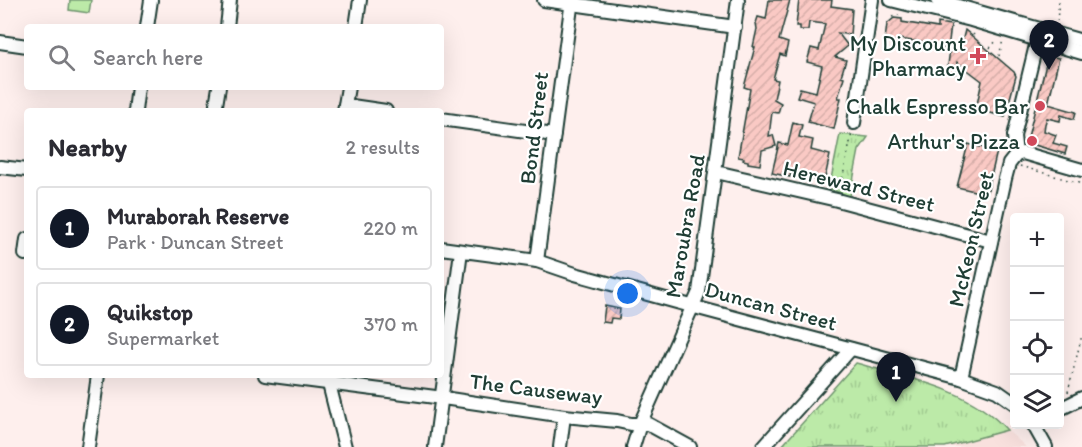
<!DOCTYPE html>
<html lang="en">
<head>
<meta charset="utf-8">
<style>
  body { margin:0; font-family:Itim,sans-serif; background:#f2f2f3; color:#2b2b33 }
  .controls { position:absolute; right:18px; bottom:18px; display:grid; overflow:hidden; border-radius:6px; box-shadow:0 6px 24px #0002 }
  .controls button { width:54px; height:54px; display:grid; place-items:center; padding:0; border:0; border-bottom:2px solid #e1e1e2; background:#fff; color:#2b2b33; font:30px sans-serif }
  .you { position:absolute; left:628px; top:294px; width:21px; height:21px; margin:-15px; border:4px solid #fff; border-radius:50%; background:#1a73e8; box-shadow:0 0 0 9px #1a73e833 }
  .badge { display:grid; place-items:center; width:39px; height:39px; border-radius:50%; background:#111827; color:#fff; font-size:20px; font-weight:700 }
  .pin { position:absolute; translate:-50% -50px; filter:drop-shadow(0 2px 3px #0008) }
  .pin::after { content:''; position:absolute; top:32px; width:21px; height:18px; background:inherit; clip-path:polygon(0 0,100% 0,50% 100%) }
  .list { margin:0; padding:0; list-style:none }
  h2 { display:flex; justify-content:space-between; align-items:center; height:78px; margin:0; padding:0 24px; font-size:26px }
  h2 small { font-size:20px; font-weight:400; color:#7c7c81 }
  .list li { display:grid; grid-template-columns:39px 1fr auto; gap:18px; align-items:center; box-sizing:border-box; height:84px; margin:0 12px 12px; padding:0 12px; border:2px solid #e1e1e2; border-radius:6px }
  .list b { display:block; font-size:22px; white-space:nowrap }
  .list p { margin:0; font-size:20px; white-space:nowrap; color:#7c7c81 }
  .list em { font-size:20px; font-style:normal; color:#7c7c81 }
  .icon { flex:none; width:33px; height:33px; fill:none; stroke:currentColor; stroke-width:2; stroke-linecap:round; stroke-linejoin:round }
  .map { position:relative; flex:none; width:1082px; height:447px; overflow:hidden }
  .search { position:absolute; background:#fff; box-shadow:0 6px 24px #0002; left:24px; top:24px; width:420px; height:66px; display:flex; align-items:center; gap:15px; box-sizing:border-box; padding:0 21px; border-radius:6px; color:#7c7c81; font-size:22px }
  .panel { position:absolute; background:#fff; box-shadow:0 6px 24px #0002; left:24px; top:108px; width:420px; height:270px; border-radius:6px }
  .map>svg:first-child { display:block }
  .built { fill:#f9e1de }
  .grass { fill:url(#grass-tufts); stroke:#6e946e; stroke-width:1.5 }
  .pitch { fill:#bceaa8; stroke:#6e946e; stroke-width:1.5 }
  .building { fill:url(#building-hatch); stroke:#1f3d34; stroke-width:1.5 }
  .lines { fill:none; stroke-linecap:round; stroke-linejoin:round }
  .minor-casing { stroke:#1f3d34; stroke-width:16 }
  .path { stroke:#1f3d34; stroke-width:1.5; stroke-dasharray:1.5 4.5; stroke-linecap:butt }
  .minor { stroke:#fff; stroke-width:12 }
  .poi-dot { fill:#d1495b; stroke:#fff; stroke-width:2 }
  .labels { text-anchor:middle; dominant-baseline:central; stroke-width:4.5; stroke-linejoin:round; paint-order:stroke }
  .poi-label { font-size:22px; fill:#1f3d34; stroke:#fff; text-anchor:end }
  .street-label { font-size:22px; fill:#1f3d34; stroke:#fff }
</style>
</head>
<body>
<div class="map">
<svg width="1082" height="447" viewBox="0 0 1082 447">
  <defs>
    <pattern id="grass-tufts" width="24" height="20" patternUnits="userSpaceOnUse" patternTransform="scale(1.5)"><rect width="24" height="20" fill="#bceaa8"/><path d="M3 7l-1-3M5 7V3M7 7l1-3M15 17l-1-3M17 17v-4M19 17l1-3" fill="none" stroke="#a1ca91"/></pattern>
    <pattern id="building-hatch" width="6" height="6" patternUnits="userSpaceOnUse" patternTransform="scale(1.5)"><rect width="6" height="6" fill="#fac9c4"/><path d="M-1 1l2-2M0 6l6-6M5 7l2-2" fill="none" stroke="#d6aea9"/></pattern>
  </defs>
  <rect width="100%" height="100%" fill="#feefed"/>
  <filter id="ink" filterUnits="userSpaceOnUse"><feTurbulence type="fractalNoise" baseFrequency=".0167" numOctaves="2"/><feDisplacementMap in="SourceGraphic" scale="12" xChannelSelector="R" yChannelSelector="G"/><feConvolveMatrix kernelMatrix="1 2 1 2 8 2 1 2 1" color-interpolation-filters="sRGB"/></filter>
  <g filter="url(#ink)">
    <path class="built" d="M 1007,430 L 1026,447 L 945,447 Z"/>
    <g class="grass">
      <path d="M 840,134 L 868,137 L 859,150 L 850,196 L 829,189 Z"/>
      <path d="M 856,363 C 908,378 969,388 1007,430 L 945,447 L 781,447 Z"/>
    </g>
    <path class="pitch" d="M 70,0 L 91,0 L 89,13 L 69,10 Z"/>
    <g class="building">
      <path d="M 769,0 L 790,0 L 779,40 L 788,43 L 785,56 L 780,54 L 773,79 L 778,80 L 774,99 L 781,103 L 778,113 L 772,112 L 769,136 L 773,135 L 776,146 L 762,150 L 760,165 L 748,163 L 748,161 L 743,160 L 744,158 L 738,157 L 750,89 L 744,87 L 755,47 L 753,47 L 757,29 L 756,23 L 758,17 L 766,19 Z"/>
      <path d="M 799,0 L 832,0 L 831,6 L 852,9 L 850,35 L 838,33 L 848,46 L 835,57 L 846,60 L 841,76 L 844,77 L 838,98 L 841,98 L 834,129 L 808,122 L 814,102 L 797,97 L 800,88 L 816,92 L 822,66 L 807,62 L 811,48 L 819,50 L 825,24 L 809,22 L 808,30 L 800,30 L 800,26 L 796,26 Z"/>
      <path d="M 894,18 L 902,19 L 902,22 L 938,28 L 938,23 L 951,25 L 948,49 L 935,47 L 935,44 L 899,39 L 899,42 L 885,40 L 887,24 Z"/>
      <path d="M 965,30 L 1014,72 L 1016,76 L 1005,117 L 976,109 L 982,81 L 957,62 L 955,74 L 947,73 L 950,49 L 960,50 Z"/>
      <path d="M 1048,56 L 1059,58 L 1048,104 L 1076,112 L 1074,119 L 1061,115 L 1060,121 L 1047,118 L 1045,124 L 1044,131 L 1056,135 L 1053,143 L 1067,147 L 1065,154 L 1028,143 L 1027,141 Z"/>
      <path d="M 793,122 L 802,125 L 799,137 L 813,140 L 811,150 L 830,155 L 824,182 L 791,173 L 790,177 L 772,173 L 779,143 L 788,145 Z"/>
      <path d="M 968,144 L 997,151 L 987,194 L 957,187 Z"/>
      <path d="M 605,306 L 620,309 L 619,319 L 611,318 L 610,323 L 603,322 Z"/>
    </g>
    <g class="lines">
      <g class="minor-casing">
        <g id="minor">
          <path d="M 544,0 L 735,27"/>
          <path d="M 891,0 L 971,20 L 1082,53"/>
          <path d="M 937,0 L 1082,41"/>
          <path d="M 147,27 L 151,0"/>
          <path d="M 227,27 L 230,0"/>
          <path d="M 356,27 L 360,0"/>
          <path d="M 0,42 L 27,46"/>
          <path d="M 345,105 L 386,111"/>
          <path d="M 135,111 L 138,87"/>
          <path d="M 215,111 L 219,87"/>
          <path d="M 344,111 L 348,87"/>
          <path d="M 441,119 L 554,135"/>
          <path d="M 854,123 L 872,0"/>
          <path d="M 1016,155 L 1023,153 L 1082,170"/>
          <path d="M 0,167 L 27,170"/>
          <path d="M 716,172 L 837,200 L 991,241"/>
          <path d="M 441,248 L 537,261 L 575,274 L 702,309 L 961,378 L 997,391 L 1014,403"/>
          <path d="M 25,254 L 27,239"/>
          <path d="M 537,261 L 572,0"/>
          <path d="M 265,375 L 443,398 L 564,416 L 617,421 L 631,424 L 648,424 L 690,447"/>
          <path d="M 961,378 L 1005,179 L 1009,164 L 1016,155 L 1014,136 L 1037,41"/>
          <path d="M 329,384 L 345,447"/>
          <path d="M 1060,409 L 1082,398"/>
          <path d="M 1033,424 L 1046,447"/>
          <path d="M 88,447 L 98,375"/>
          <path d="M 435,447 L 461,251"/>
          <path d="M 560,447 L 564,416"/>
          <path d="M 633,447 L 640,424 L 699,292 L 738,0"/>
          <path d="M 763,447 L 851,349"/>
        </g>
      </g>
      <g class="path">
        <path d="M 892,17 L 899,15"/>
        <path d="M 1057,21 L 1059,0"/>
        <path d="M 973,34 L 975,36"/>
        <path d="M 990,48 L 997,40"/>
        <path d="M 999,56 L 1003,40"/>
        <path d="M 1020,166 L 1082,184"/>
        <path d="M 840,190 L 852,133"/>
        <path d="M 1068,392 L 1082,335"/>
      </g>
      <use href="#minor" class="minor"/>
    </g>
  </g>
  <g class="poi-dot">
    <path d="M975 47h6v6h6v6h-6v6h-6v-6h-6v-6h6z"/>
    <circle cx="1040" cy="106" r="6"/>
    <circle cx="1032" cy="141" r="6"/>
  </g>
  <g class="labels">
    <g class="poi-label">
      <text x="966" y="43">My Discount<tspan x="966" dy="25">Pharmacy</tspan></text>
      <text x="1028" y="106">Chalk Espresso Bar</text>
      <text x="1020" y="141">Arthur's Pizza</text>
    </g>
    <g class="street-label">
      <text transform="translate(534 128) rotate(-83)">Bond Street</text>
      <text transform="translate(859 186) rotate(14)">Hereward Street</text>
      <text transform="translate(685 226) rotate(-80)">Maroubra Road</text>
      <text transform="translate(971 239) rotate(-77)">McKeon Street</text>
      <text transform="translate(771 306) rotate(15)">Duncan Street</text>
      <text transform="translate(536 389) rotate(7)">The Causeway</text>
    </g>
  </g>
</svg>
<div class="controls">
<button>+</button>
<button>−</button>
<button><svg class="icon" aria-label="locate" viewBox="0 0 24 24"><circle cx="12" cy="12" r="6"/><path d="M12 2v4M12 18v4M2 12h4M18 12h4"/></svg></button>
<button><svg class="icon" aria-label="layers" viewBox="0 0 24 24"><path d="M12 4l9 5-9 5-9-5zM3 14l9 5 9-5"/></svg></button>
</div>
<div class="you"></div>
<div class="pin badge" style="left:896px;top:402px">1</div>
<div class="pin badge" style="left:1049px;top:70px">2</div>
<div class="search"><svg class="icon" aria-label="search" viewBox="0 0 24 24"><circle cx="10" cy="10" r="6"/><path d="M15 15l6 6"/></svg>Search here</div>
<section class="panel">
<h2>Nearby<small>2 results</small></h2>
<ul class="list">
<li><span class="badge">1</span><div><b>Muraborah Reserve</b><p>Park · Duncan Street</p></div><em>220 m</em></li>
<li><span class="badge">2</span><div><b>Quikstop</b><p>Supermarket</p></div><em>370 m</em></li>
</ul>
</section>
</div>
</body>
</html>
